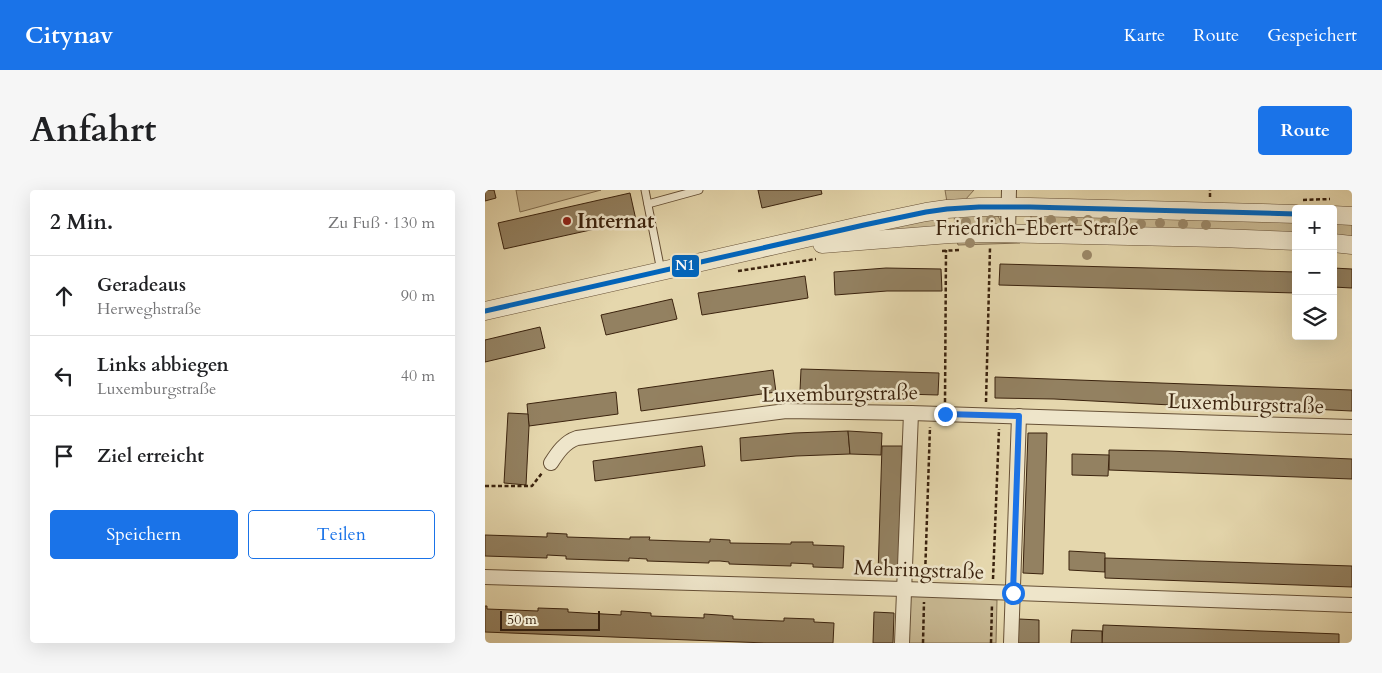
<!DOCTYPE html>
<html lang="de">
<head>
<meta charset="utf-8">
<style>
  body { margin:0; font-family:Cardo,serif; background:#f6f6f6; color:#202124 }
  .controls { position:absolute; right:15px; top:15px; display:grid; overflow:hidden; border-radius:5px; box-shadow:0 5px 20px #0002 }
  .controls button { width:45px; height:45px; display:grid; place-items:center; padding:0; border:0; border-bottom:1px solid #e0e0e0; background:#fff; color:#202124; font:25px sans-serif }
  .scale { position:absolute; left:15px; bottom:12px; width:100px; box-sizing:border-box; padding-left:5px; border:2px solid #3b230e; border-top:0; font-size:14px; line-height:18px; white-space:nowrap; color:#3b230e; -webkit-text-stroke:4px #eee5ca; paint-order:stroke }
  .stop { position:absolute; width:15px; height:15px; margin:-11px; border:4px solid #1a73e8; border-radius:50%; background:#fff }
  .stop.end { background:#1a73e8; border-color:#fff; box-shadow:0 1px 5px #0008 }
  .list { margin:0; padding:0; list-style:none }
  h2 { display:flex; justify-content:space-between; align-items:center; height:65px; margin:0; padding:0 20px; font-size:21px }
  h2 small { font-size:16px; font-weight:400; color:#757577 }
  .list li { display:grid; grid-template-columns:32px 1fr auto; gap:15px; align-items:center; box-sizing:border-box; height:80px; padding:0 20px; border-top:1px solid #e0e0e0 }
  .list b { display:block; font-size:19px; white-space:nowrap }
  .list p { margin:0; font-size:16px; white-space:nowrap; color:#757577 }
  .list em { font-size:16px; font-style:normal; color:#757577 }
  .actions { display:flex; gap:10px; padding:15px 20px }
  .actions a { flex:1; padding:11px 0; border:1px solid #1a73e8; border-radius:5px; text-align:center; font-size:18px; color:#1a73e8 }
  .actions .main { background:#1a73e8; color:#fff }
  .icon { flex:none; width:28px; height:28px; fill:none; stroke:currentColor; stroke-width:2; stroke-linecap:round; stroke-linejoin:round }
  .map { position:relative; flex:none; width:867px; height:453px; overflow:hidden; border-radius:5px }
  header { display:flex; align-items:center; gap:30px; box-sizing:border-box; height:70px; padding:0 25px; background:#1a73e8; color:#fff }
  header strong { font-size:24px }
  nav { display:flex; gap:28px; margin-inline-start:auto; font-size:18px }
  .intro { display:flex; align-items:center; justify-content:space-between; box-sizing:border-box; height:120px; padding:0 30px }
  h1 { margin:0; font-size:35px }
  .button { padding:12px 22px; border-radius:5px; background:#1a73e8; color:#fff; font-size:18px; font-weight:700 }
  main { display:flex; gap:30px; padding:0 30px }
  aside { flex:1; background:#fff; border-radius:5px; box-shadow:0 5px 20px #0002 }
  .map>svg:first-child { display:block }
  .green { fill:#c8b892; stroke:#826e50 }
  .building { fill:#938161; stroke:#3b230e }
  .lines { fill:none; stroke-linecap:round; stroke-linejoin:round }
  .service-casing { stroke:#665036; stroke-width:9 }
  .minor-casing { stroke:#665036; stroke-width:16 }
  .tertiary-casing { stroke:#665036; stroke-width:19 }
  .path { stroke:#3b230e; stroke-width:2.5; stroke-dasharray:4 2.5; stroke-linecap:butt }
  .service { stroke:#eee5ca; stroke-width:7 }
  .minor { stroke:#eee5ca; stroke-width:14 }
  .tertiary { stroke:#eee5ca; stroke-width:18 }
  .bus-1-casing { stroke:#eee5ca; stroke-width:9 }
  .bus-1 { stroke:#0065bd; stroke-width:5 }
  .tree { fill:#9b8868 }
  .route { stroke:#1a73e8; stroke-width:6 }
  .poi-dot { fill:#8f2418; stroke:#eee5ca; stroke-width:2 }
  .labels { text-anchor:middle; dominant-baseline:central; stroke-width:5; stroke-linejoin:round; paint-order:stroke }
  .poi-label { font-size:21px; font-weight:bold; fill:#3b230e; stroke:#eee5ca; text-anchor:start }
  .street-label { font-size:21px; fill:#3b230e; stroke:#eee5ca }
  .line-badge { stroke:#eee5ca; stroke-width:2 }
  .badge-label { font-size:14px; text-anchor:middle; font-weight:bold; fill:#fff }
</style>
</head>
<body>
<header>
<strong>Citynav</strong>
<nav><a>Karte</a><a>Route</a><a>Gespeichert</a></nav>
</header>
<div class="intro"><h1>Anfahrt</h1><a class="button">Route</a></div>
<main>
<aside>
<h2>2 Min.<small>Zu Fuß · 130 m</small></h2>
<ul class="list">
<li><svg class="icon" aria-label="ahead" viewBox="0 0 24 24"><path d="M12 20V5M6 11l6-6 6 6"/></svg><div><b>Geradeaus</b><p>Herweghstraße</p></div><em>90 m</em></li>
<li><svg class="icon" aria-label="left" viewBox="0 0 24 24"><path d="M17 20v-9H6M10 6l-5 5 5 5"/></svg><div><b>Links abbiegen</b><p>Luxemburgstraße</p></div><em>40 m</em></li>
<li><svg class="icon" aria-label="arrive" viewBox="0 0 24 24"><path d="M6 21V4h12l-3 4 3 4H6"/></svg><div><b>Ziel erreicht</b></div></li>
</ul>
<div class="actions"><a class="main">Speichern</a><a>Teilen</a></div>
</aside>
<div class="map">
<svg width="867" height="453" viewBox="0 0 867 453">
  <rect width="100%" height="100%" fill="#e5d7ad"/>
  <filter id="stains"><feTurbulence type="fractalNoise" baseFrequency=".004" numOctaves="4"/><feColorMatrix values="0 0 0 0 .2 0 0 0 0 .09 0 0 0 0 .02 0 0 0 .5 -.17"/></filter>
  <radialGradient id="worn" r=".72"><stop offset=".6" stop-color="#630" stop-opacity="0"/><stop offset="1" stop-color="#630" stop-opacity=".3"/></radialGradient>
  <g class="green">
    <path d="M 31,0 L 116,0 L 35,22 Z"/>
    <path d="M 460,0 L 489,0 L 480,10 L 462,12 Z"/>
    <path d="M 546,23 L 811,31 L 811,46 L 549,37 L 548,32 L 546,30 Z"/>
    <path d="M 469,24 L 513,26 L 516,32 L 514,35 L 470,39 Z"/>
    <path d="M 458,26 L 460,40 L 388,44 L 386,40 Z"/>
    <path d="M 848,32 L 867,32 L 867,48 L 848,47 Z"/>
    <path d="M 539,49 L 535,53 L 473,55 L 472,51 Z"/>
    <path d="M 424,405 L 512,410 L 511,453 L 423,453 Z"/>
  </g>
  <g class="building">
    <path d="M 0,0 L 9,0 L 11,8 L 0,11 Z"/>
    <path d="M 273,0 L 336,0 L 337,4 L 277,18 Z"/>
    <path d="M 145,3 L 151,30 L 19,59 L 13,33 Z"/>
    <path d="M 515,74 L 811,82 L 811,103 L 514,95 Z"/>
    <path d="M 401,78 L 456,79 L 457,101 L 402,101 L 350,105 L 349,82 Z"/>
    <path d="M 848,78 L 867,79 L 867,98 L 848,97 Z"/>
    <path d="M 320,86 L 323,108 L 217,125 L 213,103 Z"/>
    <path d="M 187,109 L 192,129 L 121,145 L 116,125 Z"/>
    <path d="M 55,137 L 60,158 L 0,172 L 0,150 Z"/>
    <path d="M 316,179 L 454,183 L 453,205 L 315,201 Z"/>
    <path d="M 288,180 L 291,202 L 156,221 L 153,199 Z"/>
    <path d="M 510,187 L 867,200 L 867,221 L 763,216 L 686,215 L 569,209 L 510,208 Z"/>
    <path d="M 131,202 L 133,224 L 44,236 L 42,214 Z"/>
    <path d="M 23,223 L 43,224 L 44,236 L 41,295 L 19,293 Z"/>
    <path d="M 363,241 L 365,264 L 311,266 L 256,271 L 255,248 L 309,243 Z"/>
    <path d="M 363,241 L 397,243 L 396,265 L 365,264 Z"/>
    <path d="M 543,243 L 562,243 L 558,384 L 538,383 Z"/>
    <path d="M 217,256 L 220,276 L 110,291 L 108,271 Z"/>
    <path d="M 397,256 L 417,256 L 413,385 L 393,385 Z"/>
    <path d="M 624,260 L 683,261 L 867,269 L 867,289 L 624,280 Z"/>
    <path d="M 587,264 L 624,265 L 623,286 L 587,285 Z"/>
    <path d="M 62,343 L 82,344 L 82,347 L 145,349 L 145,347 L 165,347 L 164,350 L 225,352 L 225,349 L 245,350 L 245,353 L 306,354 L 306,352 L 328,352 L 328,355 L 359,356 L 358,378 L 328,377 L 328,374 L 306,373 L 306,376 L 244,374 L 244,372 L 235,371 L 224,371 L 224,373 L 162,371 L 162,369 L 144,368 L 144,371 L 81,369 L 81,366 L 62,365 L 62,368 L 0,366 L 0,345 L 62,347 Z"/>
    <path d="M 584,361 L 620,363 L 620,382 L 584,380 Z"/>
    <path d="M 620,368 L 867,376 L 867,397 L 620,388 Z"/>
    <path d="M 0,416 L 2,416 L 2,419 L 53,421 L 53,418 L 83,419 L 83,422 L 136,425 L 136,421 L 166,423 L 166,426 L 219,428 L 219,424 L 248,426 L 248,429 L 296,431 L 299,431 L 299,428 L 329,429 L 329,432 L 349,433 L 348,453 L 281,453 L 0,442 Z"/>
    <path d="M 389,422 L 409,423 L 408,453 L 388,453 Z"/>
    <path d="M 534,429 L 554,430 L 554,453 L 533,453 Z"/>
    <path d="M 618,435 L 854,444 L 854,453 L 617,453 Z"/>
    <path d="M 587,440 L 617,441 L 617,453 L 586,453 Z"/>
  </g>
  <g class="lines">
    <g class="service-casing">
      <g id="service">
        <path d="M 160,0 L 176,81"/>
        <path d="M 163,14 L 214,0"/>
      </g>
    </g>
    <g class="minor-casing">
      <g id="minor">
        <path d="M 523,43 L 524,0"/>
        <path d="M 66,273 C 73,262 80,252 92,248 L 301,221 L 426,223 L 867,237"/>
        <path d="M 0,387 L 419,399 L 867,415"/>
        <path d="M 417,453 L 426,223"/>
        <path d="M 526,453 L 534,226"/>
      </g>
    </g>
    <g class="tertiary-casing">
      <g id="tertiary">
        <path d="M 848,25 L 867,26"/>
        <path d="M 848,53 L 867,55"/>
        <path d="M 337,54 L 465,44 L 506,43 L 734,48 L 811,51"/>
        <path d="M 0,121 L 379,35 L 441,22 L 462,19 L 494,17 L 545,17 L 811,24"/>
      </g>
    </g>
    <g class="path">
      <path d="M 725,7 L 725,0"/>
      <path d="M 818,10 L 845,9"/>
      <path d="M 457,61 L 474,60"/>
      <path d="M 253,81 L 331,69"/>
      <path d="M 460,212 L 461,60"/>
      <path d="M 501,212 L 505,58"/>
      <path d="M 0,296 L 47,296 L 57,283"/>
      <path d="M 440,387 L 445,237"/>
      <path d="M 508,389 L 514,239"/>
      <path d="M 438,453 L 439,412"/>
      <path d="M 506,453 L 507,414"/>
    </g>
    <use href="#service" class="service"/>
    <use href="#minor" class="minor"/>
    <use href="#tertiary" class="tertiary"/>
    <g class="bus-1-casing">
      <path id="bus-1" d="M 0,121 L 379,35 L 441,22 L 462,19 L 494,17 L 545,17 L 811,24"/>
    </g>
    <use href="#bus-1" class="bus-1"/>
  </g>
  <g class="tree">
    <circle cx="506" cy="30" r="5"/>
    <circle cx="566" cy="30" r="5"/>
    <circle cx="603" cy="30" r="5"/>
    <circle cx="588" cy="31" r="5"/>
    <circle cx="620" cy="31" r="5"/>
    <circle cx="481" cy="32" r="5"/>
    <circle cx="635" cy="32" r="5"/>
    <circle cx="675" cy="33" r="5"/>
    <circle cx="656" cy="34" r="5"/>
    <circle cx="698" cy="34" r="5"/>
    <circle cx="721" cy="35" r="5"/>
    <circle cx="485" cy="53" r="5"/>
    <circle cx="602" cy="65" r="5"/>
  </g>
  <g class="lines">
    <path class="route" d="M 460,224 L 534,226 L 528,403"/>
  </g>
  <circle class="poi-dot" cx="82" cy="31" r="5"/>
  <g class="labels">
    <g class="poi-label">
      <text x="92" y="31">Internat</text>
    </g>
    <g class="street-label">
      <text x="552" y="38">Friedrich-Ebert-Straße</text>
      <text transform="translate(355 204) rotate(-1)">Luxemburgstraße</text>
      <text transform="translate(761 214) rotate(2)">Luxemburgstraße</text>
      <text transform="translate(434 380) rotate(2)">Mehringstraße</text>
    </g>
  </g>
  <rect class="line-badge" x="186" y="64" width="29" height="24" rx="5" fill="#0065bd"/>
  <g class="badge-label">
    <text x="200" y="80">N1</text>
  </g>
  <rect width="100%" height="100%" filter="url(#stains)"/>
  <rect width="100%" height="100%" fill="url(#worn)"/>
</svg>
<div class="controls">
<button>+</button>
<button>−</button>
<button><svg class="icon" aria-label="layers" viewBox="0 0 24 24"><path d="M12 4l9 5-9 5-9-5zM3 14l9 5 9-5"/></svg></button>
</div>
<div class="scale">50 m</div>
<div class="stop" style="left:528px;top:403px"></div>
<div class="stop end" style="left:460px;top:224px"></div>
</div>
</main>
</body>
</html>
